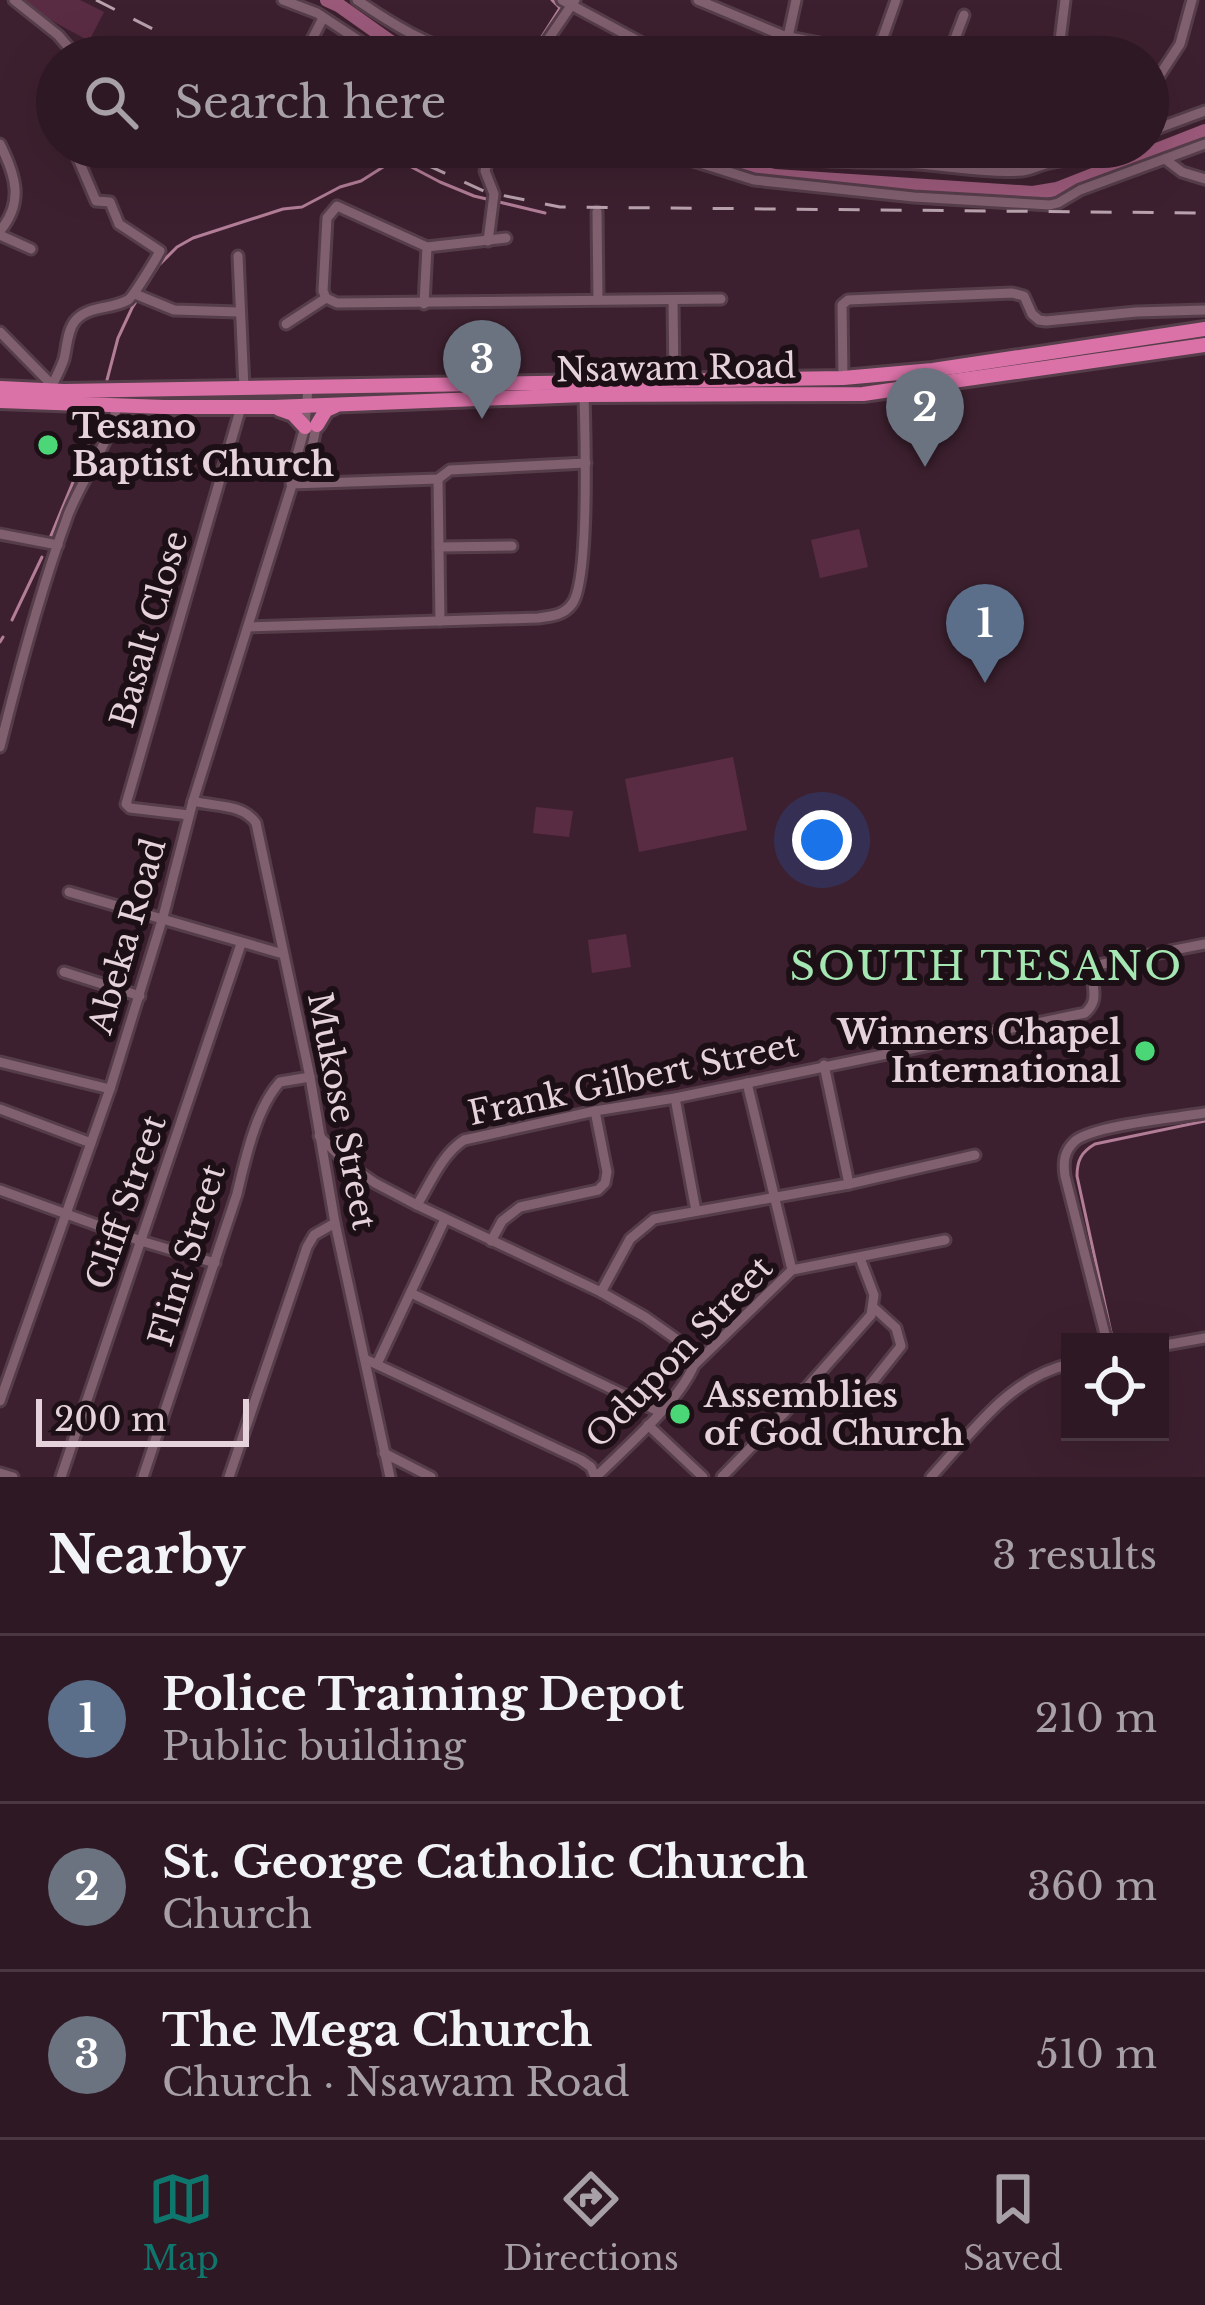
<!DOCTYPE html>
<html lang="en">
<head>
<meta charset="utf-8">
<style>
  body { margin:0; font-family:"Libre Baskerville",serif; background:#3a2530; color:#f1f3f6 }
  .controls { position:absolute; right:36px; bottom:36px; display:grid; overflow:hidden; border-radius:0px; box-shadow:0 12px 48px #0002 }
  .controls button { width:108px; height:108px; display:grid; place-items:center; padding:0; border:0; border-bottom:3px solid #493741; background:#2e1823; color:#f1f3f6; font:60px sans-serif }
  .scale { position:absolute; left:36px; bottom:30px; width:213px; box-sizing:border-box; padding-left:12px; border:6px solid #e6d2db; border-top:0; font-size:33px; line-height:42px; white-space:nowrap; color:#e6d2db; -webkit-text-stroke:9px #1c0f15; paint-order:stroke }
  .you { position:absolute; left:822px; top:840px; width:42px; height:42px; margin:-30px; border:9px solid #fff; border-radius:50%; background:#1a73e8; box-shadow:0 0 0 18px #1a73e833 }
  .badge { display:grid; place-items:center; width:78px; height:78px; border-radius:50%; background:#0f766e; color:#fff; font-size:39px; font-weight:700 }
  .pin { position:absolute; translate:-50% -99px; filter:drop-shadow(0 3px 6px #0008) }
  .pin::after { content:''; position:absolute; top:63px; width:42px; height:36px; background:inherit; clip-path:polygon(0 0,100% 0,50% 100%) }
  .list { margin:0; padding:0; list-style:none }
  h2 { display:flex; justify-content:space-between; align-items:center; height:156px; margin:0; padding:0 48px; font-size:51px }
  h2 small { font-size:39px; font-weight:400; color:#a7a0a6 }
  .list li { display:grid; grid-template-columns:78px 1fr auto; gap:36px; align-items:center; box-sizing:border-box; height:168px; padding:0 48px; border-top:3px solid #493741 }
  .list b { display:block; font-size:45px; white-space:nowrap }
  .list p { margin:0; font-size:39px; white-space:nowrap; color:#a7a0a6 }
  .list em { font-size:39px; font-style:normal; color:#a7a0a6 }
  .icon { flex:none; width:66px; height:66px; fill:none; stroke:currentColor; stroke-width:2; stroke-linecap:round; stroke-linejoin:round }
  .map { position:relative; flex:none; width:1205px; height:1477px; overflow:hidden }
  .search { position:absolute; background:#2e1823; box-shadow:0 12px 48px #0002; left:36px; right:36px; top:36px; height:132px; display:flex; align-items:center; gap:30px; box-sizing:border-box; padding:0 42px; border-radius:66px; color:#a7a0a6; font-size:45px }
  .sheet { height:660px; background:#2e1823 }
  nav { display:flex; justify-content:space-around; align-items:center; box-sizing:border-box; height:168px; border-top:3px solid #493741; background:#2e1823; font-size:33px; color:#a7a0a6 }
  nav a { display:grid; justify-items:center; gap:6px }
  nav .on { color:#0f766e }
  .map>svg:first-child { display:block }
  .grass { fill:#5a2c44 }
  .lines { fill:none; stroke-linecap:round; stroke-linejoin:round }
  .stream { stroke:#b27d97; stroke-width:3 }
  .river { stroke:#9b597a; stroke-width:14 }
  .minor-casing { stroke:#563d4a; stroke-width:15 }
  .highway-casing { stroke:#563d4a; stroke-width:20 }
  .minor { stroke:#805f6e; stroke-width:9 }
  .highway { stroke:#da72a8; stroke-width:14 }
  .rail { stroke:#b9a2ad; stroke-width:3; stroke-dasharray:21 21; stroke-linecap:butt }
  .poi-dot { fill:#4bd677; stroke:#1c0f15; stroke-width:4.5 }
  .labels { text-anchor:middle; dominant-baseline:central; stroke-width:12; stroke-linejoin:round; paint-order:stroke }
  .street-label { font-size:33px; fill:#e6d2db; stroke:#1c0f15 }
  .poi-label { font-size:33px; font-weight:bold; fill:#e6d2db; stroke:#1c0f15; text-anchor:start }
  .quarter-label { font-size:39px; letter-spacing:3px; fill:#a4e7b2; stroke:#1c0f15 }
</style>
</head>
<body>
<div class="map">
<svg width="1205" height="1477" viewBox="0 0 1205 1477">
  <rect width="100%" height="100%" fill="#3d202f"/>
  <g class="grass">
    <path d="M 25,0 L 80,0 L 104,12 L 89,41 L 23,5 Z"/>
    <path d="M 859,529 L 868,567 L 820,578 L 811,540 Z"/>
    <path d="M 733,757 L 747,830 L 639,852 L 625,779 Z"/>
    <path d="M 536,807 L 573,811 L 569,837 L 533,833 Z"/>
    <path d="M 626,934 L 631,967 L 592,973 L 588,940 Z"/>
  </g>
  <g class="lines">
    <g class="stream">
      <path d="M 529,57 L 560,8 L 552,0"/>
      <path d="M 409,154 L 420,147"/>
      <path d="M 107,380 L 118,338 L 132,308 L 159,265 L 177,247 L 193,238 L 283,209 L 302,207 L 340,187 L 361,181 L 391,162 L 400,161 L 440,182 L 474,196 L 545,213"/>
      <path d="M 50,538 L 99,419"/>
      <path d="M 12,620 L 42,557"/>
      <path d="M 0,642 L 3,637"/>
      <path d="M 1116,1342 L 1112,1337 L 1077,1176 C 1077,1161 1081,1152 1095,1144 L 1205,1121"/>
    </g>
    <g class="river">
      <path d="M 327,0 L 340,6 L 412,57"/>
      <path d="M 678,147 L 743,169 L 775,176 L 1033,193 L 1057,189 L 1205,131"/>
    </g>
    <g class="minor-casing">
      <g id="minor">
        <path d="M 14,0 L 58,35 L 77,57"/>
        <path d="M 283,0 L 317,13 L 384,57"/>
        <path d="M 357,0 C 395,26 425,44 470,57"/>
        <path d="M 562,0 L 668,57"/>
        <path d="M 698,0 L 784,36 L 877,54 L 896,0"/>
        <path d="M 788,37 L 796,0"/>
        <path d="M 303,57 L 323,18"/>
        <path d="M 536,57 L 575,0"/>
        <path d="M 779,57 L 784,36"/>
        <path d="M 948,57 L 964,15"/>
        <path d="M 1058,57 L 1065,0"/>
        <path d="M 1148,93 L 1180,44 L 1192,0"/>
        <path d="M 1148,132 L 1205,111"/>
        <path d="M 0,144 C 16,176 24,202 0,231"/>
        <path d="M 649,147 L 754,180 L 914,197 L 1050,205 L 1058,203 L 1080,190 L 1205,144"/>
        <path d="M 741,147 C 797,166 861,160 919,164 C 954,167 987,173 1022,171 C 1032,170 1040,165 1049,163 C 1072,159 1090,156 1113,147"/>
        <path d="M 447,157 L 463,147"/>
        <path d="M 1165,159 L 1182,172 L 1205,179"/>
        <path d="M 597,212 L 598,300"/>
        <path d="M 0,235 L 31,249"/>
        <path d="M 506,238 L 427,247 L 337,206 L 327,218 L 323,291 L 326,298 L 337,303 L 721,299"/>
        <path d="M 488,241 L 494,194 L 485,171 L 490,147"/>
        <path d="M 238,256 L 244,388"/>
        <path d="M 135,294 L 174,310 L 239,312"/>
        <path d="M 673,300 L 674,381"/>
        <path d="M 424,304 L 427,247"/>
        <path d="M 286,324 L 326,298"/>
        <path d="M 0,332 L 54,387"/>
        <path d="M 843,378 L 842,305 L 848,300 L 1012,293 L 1024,296 L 1032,314 L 1039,320 L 1046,321 L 1136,312 L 1205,310"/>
        <path d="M 52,386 C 56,377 61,368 64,359 C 67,347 67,331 75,321 C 88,305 111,310 128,300 C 133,297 156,259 160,251 L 119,224 L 110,202 L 96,201 L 73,147"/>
        <path d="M 438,479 L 440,621"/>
        <path d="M 293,482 C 310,469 313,442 317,422"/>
        <path d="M 291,484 L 438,479 L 450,470 L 586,463"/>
        <path d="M 0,534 L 58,545"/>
        <path d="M 439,547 L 512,546"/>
        <path d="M 248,627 L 538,618 C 551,616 563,616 572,604 C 590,580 585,432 584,395"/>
        <path d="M 0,747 C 19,670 40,591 68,515 C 83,476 107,450 117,406"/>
        <path d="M 193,801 C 214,807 242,803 256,823 L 310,1077 L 335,1223 L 390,1477"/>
        <path d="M 189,815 L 130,808 L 126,804 L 241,407"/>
        <path d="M 69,892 L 283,954"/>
        <path d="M 64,972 L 140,996"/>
        <path d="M 0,1062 L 110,1089"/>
        <path d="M 824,1065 L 849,1184"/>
        <path d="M 747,1083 L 792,1270"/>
        <path d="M 675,1098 L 696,1211"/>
        <path d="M 0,1109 L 91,1143"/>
        <path d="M 319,1136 L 350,1166 L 375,1183 L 417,1205 L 601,1292 L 645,1317 L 686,1346 L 694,1365"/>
        <path d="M 0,1190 L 141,1241 L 215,1263"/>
        <path d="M 417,1205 C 430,1184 442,1154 464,1140 L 595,1111 L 675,1098 L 1085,1013 C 1104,996 1085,983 1098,965 L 1205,944"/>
        <path d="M 491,1241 L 502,1221 L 520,1207 L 598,1190 L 605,1183 L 607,1172 L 595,1111"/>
        <path d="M 601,1292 L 630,1239 L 654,1219 L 849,1184 L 975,1155"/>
        <path d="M 411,1293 L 660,1412"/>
        <path d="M 1107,1342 L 1065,1176 C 1063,1162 1064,1151 1075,1141 C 1095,1125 1177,1118 1205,1113"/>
        <path d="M 1160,1346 L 1205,1338"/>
        <path d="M 365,1359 L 581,1460 L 591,1467 L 595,1477"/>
        <path d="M 377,1364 L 445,1219"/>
        <path d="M 870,1385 L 901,1346 L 896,1328 L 873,1307"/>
        <path d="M 0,1401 L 110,1089 L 163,917 L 193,801 L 293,482 L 292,473 L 305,427 L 308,387"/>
        <path d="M 648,1425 L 703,1477"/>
        <path d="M 384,1453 L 431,1477"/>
        <path d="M 0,1473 L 13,1477"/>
        <path d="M 61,1477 L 241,944"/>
        <path d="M 143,1477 L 237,1194 C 245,1160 256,1108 280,1082 L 310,1077"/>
        <path d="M 229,1477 L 307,1247 L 314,1235 L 335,1223"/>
        <path d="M 596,1477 C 626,1447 678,1403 694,1365 L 792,1270 L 945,1240"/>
        <path d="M 722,1477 L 786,1411 L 871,1315 L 874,1295 L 860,1258"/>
        <path d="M 931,1477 C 971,1434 1009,1377 1070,1364"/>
      </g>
    </g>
    <g class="highway-casing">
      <g id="highway">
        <path d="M 0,388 L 64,391 L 843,378 L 933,370 L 1205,329"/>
        <path d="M 0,401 L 164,407 L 274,407 L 584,395 L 863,394 L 1205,345"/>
        <path d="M 279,409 L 293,414 L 305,427"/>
        <path d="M 317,425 L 326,410 L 335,406"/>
      </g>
    </g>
    <use href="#minor" class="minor"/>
    <use href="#highway" class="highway"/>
    <g class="rail">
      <path d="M 96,0 L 208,57"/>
      <path d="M 388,147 L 486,192 L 560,207 L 1205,213"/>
    </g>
  </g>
  <g class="poi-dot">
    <circle cx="48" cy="445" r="12"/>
    <circle cx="1145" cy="1051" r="12"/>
    <circle cx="680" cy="1414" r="12"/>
  </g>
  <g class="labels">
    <g class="street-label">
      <text transform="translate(676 368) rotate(-1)">Nsawam Road</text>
      <text transform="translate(149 629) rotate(-74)">Basalt Close</text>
      <text transform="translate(127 936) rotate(-74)">Abeka Road</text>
      <text transform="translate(633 1079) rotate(-12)">Frank Gilbert Street</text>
      <text transform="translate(342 1111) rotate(79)">Mukose Street</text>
      <text transform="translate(126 1202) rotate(-71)">Cliff Street</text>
      <text transform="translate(187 1255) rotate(-73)">Flint Street</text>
      <text transform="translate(679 1352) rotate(-46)">Odupon Street</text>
    </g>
    <g class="poi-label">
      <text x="72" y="426">Tesano<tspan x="72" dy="38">Baptist Church</tspan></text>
      <text x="1121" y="1032" text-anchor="end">Winners Chapel<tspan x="1121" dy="38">International</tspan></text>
      <text x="704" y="1395">Assemblies<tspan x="704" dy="38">of God Church</tspan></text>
    </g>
    <g class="quarter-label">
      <text x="987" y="966">SOUTH TESANO</text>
    </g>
  </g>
</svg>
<div class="controls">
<button><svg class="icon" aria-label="locate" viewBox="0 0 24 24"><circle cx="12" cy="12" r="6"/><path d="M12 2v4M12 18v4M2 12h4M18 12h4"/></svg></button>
</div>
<div class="scale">200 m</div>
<div class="you"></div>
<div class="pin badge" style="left:985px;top:683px;background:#5c6f8a">1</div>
<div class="pin badge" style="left:925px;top:467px;background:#6b7280">2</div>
<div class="pin badge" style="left:482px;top:419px;background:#6b7280">3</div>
<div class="search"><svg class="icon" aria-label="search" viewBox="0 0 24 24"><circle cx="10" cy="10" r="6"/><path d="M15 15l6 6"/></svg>Search here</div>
</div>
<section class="sheet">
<h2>Nearby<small>3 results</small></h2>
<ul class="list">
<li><span class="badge" style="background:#5c6f8a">1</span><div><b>Police Training Depot</b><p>Public building</p></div><em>210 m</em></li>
<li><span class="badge" style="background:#6b7280">2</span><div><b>St. George Catholic Church</b><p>Church</p></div><em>360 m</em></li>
<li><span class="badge" style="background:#6b7280">3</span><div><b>The Mega Church</b><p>Church · Nsawam Road</p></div><em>510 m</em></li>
</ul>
</section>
<nav>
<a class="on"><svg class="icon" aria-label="map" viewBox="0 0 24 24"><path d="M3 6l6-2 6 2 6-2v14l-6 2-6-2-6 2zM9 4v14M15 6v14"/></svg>Map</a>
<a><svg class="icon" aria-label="directions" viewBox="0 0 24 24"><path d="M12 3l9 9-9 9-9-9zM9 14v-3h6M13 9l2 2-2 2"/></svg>Directions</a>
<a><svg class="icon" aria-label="saved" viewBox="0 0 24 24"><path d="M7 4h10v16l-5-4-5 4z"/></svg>Saved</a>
</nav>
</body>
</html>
